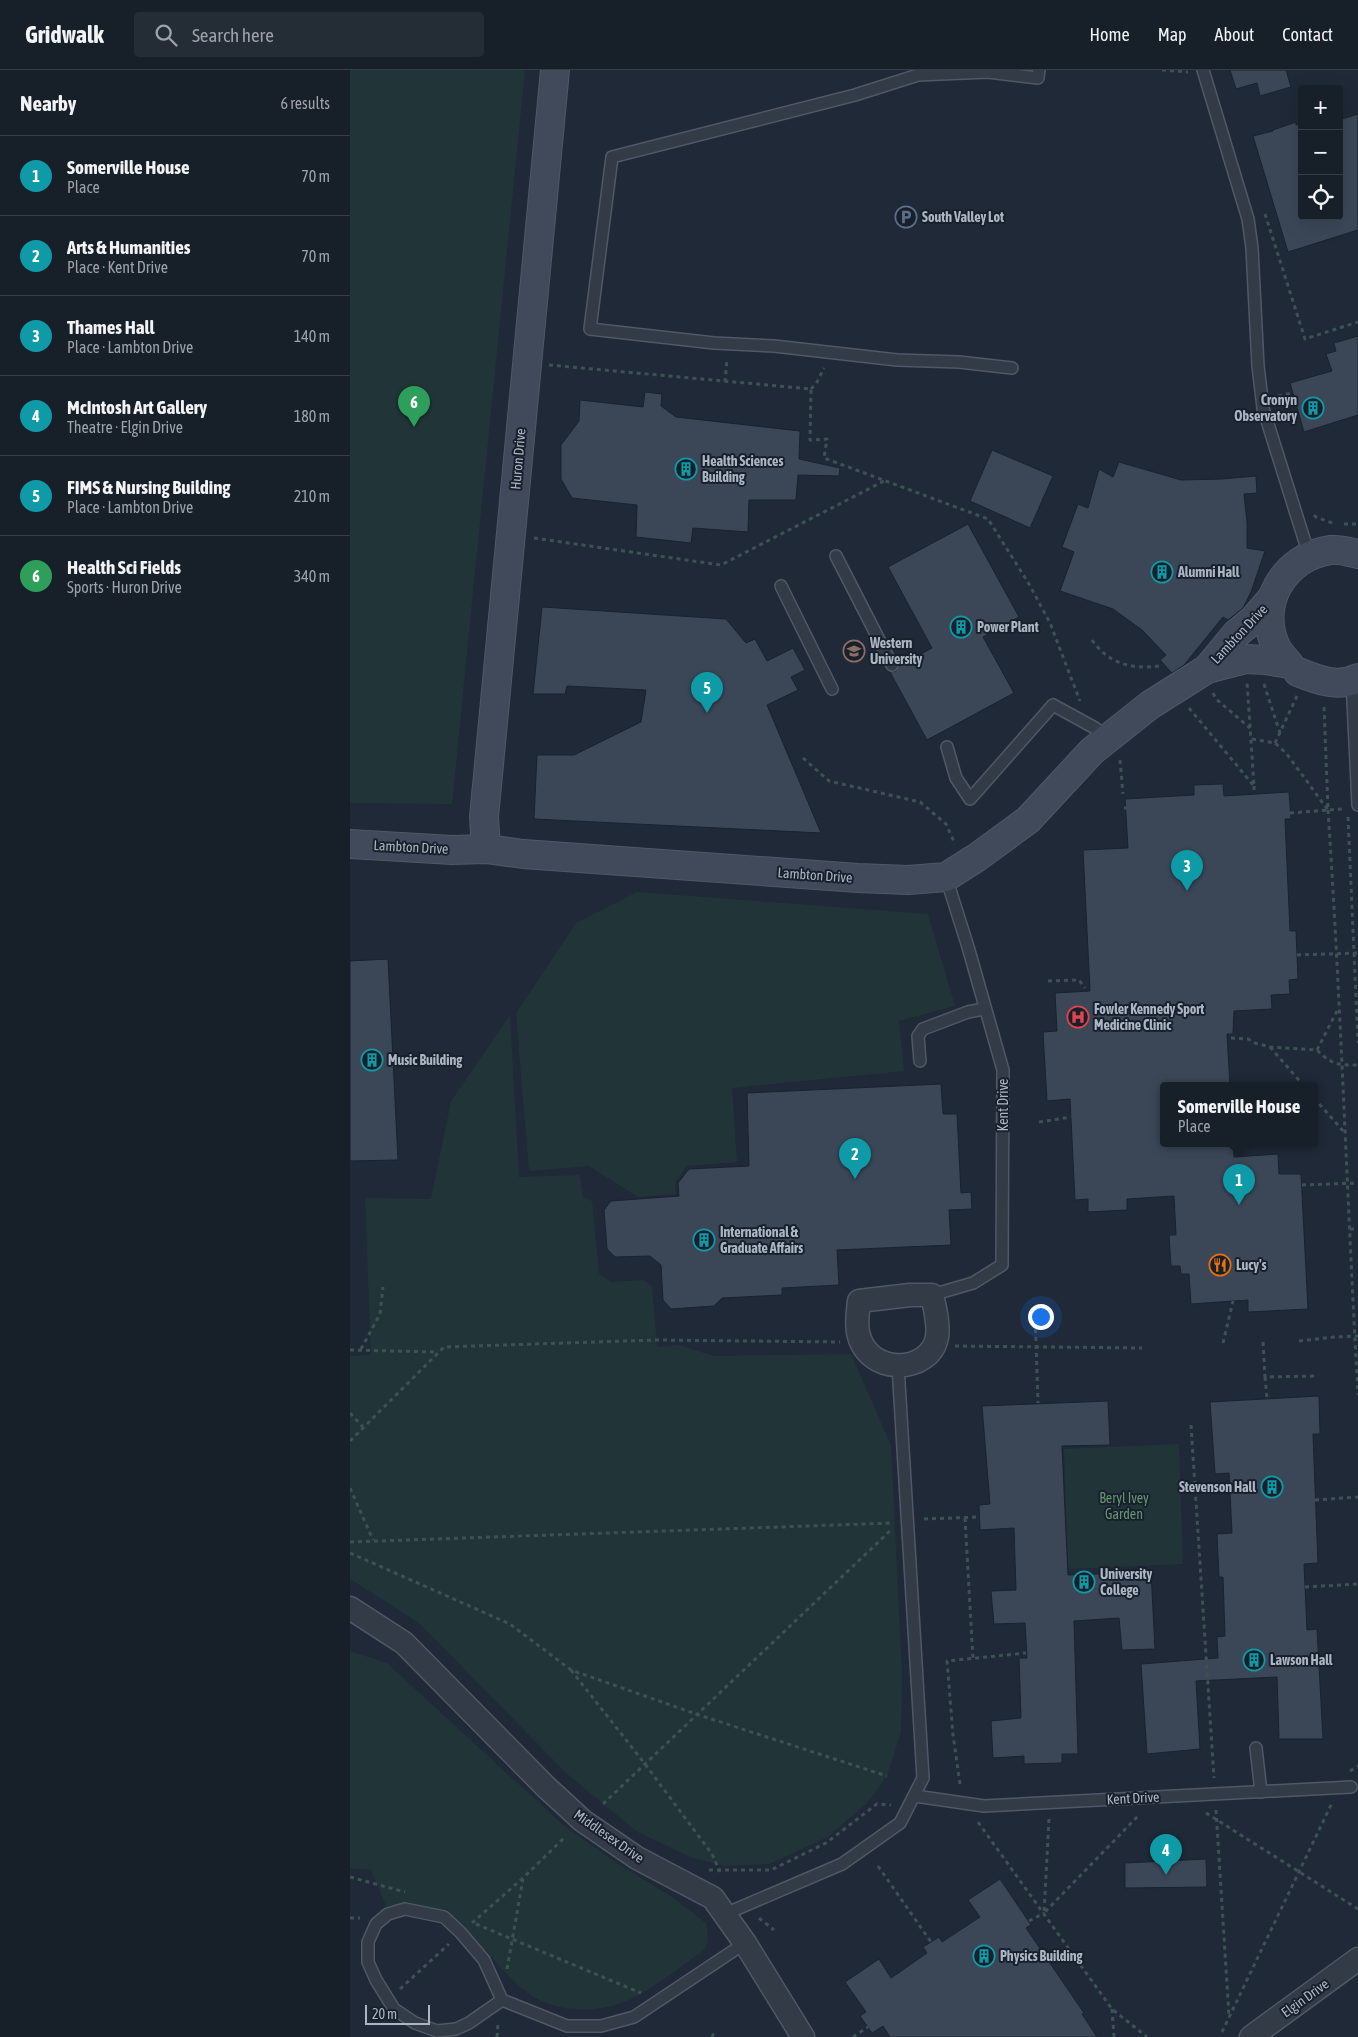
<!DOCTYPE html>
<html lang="en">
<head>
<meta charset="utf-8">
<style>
  body { margin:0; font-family:"Asap Condensed",sans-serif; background:#242c35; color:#f1f3f6 }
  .controls { position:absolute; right:15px; top:15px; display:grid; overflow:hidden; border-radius:5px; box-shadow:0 5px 20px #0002 }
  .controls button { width:45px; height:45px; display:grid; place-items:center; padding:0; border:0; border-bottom:1px solid #363d46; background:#171f29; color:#f1f3f6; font:25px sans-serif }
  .scale { position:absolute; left:15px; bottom:12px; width:65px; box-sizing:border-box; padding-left:5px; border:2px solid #acb5c4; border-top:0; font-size:14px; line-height:18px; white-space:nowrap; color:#acb5c4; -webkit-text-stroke:4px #18202c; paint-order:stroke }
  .you { position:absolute; left:690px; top:1246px; width:18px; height:18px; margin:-12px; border:4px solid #fff; border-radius:50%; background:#1a73e8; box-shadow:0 0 0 8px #1a73e833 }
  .badge { display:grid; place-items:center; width:32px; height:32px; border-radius:50%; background:#db2777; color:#fff; font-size:16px; font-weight:700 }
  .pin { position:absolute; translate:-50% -41px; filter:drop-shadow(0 1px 2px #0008) }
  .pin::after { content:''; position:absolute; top:26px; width:18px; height:15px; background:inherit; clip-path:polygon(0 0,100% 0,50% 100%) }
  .popup { position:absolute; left:810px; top:1012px; width:158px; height:65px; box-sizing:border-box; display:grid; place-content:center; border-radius:5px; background:#171f29; filter:drop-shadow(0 1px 4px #0005); font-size:16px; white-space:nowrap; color:#9ea2a8 }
  .popup b { font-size:19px; color:#f1f3f6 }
  .popup::after { content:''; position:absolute; left:50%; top:100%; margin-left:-10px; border:10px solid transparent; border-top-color:#171f29 }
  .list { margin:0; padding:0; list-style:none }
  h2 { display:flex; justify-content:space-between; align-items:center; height:65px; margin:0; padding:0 20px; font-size:21px }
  h2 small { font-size:16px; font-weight:400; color:#9ea2a8 }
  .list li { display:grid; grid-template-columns:32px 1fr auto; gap:15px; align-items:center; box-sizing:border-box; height:80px; padding:0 20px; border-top:1px solid #363d46 }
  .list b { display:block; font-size:19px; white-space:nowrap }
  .list p { margin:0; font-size:16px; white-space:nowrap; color:#9ea2a8 }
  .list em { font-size:16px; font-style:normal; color:#9ea2a8 }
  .icon { flex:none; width:28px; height:28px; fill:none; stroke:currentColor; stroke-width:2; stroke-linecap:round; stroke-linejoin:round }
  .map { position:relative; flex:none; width:1008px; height:1967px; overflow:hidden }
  header { display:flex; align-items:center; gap:30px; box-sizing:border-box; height:70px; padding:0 25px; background:#171f29; border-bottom:1px solid #363d46 }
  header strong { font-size:24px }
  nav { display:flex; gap:28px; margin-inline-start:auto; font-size:18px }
  .search { width:350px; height:45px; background:#242c35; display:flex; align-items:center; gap:12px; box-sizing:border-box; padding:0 18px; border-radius:5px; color:#9ea2a8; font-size:19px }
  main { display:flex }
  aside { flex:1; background:#171f29 }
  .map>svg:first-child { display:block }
  .green { fill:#213538 }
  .building { fill:#3b4757; stroke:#1a222e }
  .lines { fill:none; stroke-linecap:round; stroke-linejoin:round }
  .lane-casing { stroke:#505865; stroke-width:14 }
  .street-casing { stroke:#505865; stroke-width:25 }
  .secondary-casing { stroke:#505865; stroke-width:30 }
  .path { stroke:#3e5255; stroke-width:3; stroke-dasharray:4 4; stroke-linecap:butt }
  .lane { stroke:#333b47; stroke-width:11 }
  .street { stroke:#333b47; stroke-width:22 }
  .secondary { stroke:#404a5a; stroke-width:28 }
  .labels { text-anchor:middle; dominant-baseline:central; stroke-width:4; stroke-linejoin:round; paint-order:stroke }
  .poi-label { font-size:14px; font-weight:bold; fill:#acb5c4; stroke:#18202c; text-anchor:start }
  .street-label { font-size:14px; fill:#acb5c4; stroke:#18202c }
  .park-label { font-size:14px; fill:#649570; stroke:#18202c }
</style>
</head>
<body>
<header>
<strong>Gridwalk</strong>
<div class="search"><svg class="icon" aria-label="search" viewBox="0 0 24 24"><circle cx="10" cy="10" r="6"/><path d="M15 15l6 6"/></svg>Search here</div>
<nav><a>Home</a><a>Map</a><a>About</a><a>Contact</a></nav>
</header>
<main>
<aside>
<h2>Nearby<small>6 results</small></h2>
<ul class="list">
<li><span class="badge" style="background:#0f9aa8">1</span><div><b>Somerville House</b><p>Place</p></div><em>70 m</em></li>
<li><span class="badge" style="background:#0f9aa8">2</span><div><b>Arts &amp; Humanities</b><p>Place · Kent Drive</p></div><em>70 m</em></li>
<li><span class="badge" style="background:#0f9aa8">3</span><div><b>Thames Hall</b><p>Place · Lambton Drive</p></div><em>140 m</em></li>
<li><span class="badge" style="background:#0f9aa8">4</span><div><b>McIntosh Art Gallery</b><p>Theatre · Elgin Drive</p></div><em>180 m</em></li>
<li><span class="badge" style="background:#0f9aa8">5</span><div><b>FIMS &amp; Nursing Building</b><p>Place · Lambton Drive</p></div><em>210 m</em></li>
<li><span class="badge" style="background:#2e9e5b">6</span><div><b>Health Sci Fields</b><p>Sports · Huron Drive</p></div><em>340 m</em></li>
</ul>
</aside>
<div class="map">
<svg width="1008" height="1967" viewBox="0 0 1008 1967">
  <rect width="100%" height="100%" fill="#1f2937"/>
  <g class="green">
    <path d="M 0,0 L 175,0 L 102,734 L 0,733 Z"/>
    <path d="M 287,822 L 578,844 L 605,936 L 549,951 L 554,1001 L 382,1018 L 387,1092 L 337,1096 L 325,1112 L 326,1124 L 288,1127 L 239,1096 L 179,1101 L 166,943 L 226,853 Z"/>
    <path d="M 160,945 L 169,1107 L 230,1105 L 233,1127 L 242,1131 L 249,1203 L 261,1212 L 293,1210 L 302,1216 L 307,1277 L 329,1275 L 364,1286 L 501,1284 L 541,1375 L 552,1603 L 551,1662 L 537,1706 L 519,1731 L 478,1767 L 419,1794 L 375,1796 L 340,1787 L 286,1761 L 216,1703 L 69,1553 L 0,1509 L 0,1286 L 21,1285 L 15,1128 L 81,1129 L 101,1031 Z"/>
    <path d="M 829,1374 L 833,1494 L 718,1499 L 714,1379 Z"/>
    <path d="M 0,1581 L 37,1593 L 212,1754 L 265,1792 L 322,1827 L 357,1854 L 358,1872 L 353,1881 C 331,1896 307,1916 283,1928 C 265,1937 244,1941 224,1939 C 174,1935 157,1902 125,1869 C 117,1860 107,1849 96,1844 C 82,1836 52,1834 36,1836 L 21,1800 L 0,1798 Z"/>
  </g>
  <g class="building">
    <path d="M 880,0 L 936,0 L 941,17 L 910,26 L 907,13 L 886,19 Z"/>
    <path d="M 1008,44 L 1008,160 L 938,182 L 903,66 L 923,61 L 923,60 L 946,52 L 946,55 L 952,53 L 952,146 L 989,146 L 989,50 Z"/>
    <path d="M 1008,266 L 1008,345 L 954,362 L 940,313 L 982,301 L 976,284 L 986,281 L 984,273 Z"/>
    <path d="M 295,322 L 312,324 L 311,336 L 326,347 L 450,361 L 449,389 L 490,398 L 489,406 L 448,405 L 446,430 L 399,430 L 398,462 L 343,458 L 341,473 L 286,467 L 287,435 L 222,428 L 211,409 L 211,375 L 229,351 L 230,330 L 293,337 Z"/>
    <path d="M 642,380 L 703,406 L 680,458 L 620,431 Z"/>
    <path d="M 769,392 L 831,410 L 872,409 L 906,406 L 907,423 L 894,424 L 897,452 L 897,478 L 915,481 L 901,522 L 893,538 L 878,550 L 873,547 L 834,595 L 822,603 L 810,590 L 816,585 L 792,560 L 763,539 L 710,521 L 724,482 L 712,477 L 728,434 L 738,438 L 749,399 L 763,407 Z"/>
    <path d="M 618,454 L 669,547 L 633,567 L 664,623 L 577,670 L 540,602 L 546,601 L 549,596 L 582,578 L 538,497 Z"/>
    <path d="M 192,537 L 376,549 L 396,573 L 405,569 L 417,591 L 443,578 L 455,600 L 441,607 L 448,620 L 417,635 L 471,763 L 184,749 L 187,685 L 224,685 L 291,652 L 296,620 L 217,616 L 215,624 L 183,624 Z"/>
    <path d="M 873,714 L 874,726 L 939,722 L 941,749 L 935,749 L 940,861 L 946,861 L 948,909 L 939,910 L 940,924 L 921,925 L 922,939 L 884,941 L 883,964 L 877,964 L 880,1016 L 814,1016 L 814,1074 L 883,1074 L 884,1087 L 928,1084 L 929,1104 L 951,1104 L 958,1239 L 898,1242 L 898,1230 L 841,1234 L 839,1204 L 831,1204 L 830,1196 L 821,1196 L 819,1165 L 826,1165 L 824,1126 L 777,1129 L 777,1140 L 738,1142 L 738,1129 L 725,1130 L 720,1029 L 697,1031 L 693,962 L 707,961 L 705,923 L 740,921 L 733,780 L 778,778 L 775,729 L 844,725 L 844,715 Z"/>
    <path d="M 38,889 L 48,1090 L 0,1091 L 0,891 Z"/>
    <path d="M 591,1014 L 593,1044 L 607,1044 L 611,1123 L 621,1122 L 622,1139 L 599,1140 L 601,1175 L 487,1180 L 489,1215 L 432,1218 L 432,1225 L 372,1228 L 364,1236 L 321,1239 L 313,1230 L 311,1195 L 300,1186 L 265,1187 L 257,1179 L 254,1140 L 261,1131 L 329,1126 L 328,1113 L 339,1099 L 399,1096 L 397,1023 Z"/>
    <path d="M 969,1326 L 970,1364 L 963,1364 L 968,1493 L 954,1494 L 957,1560 L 967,1559 L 973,1669 L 929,1669 L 927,1607 L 846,1611 L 850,1679 L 797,1684 L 791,1594 L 868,1588 L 867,1567 L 875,1566 L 873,1507 L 869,1507 L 867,1464 L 882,1463 L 879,1403 L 865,1404 L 860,1332 Z"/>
    <path d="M 758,1331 L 760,1375 L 712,1376 L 718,1505 L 801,1502 L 805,1579 L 772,1580 L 769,1548 L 724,1551 L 728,1684 L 712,1684 L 712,1693 L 674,1694 L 674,1686 L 643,1688 L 641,1651 L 671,1648 L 669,1588 L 677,1588 L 675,1553 L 644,1554 L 641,1521 L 666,1520 L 664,1458 L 630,1460 L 629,1435 L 640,1434 L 632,1336 Z"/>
    <path d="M 856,1789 L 857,1817 L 775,1818 L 775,1793 Z"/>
    <path d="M 650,1809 L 681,1855 L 676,1858 L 734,1943 L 732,1944 L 747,1967 L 540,1967 L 533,1956 L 522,1963 L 510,1946 L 516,1942 L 495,1912 L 529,1889 L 541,1908 L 577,1883 L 573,1877 L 589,1867 L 592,1872 L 630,1847 L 618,1830 Z"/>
  </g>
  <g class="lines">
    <g class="lane-casing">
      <g id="lane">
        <path d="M 853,0 L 898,149 L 902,178 L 908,296 L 913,338 L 959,485"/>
        <path d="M 662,298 L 609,292 L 547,290 L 424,276 L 364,273 L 240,259 L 262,87 L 505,25 L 568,5 L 638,2 L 688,8 L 689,0"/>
        <path d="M 486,486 L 542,595"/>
        <path d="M 431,516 L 482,619"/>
        <path d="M 1002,611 L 1008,735"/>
        <path d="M 597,677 L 606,708 L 620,729 L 703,635 L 745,658 L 757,669"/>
        <path d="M 570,991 L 568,966 L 573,959 L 618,942 L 634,939"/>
        <path d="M 582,1225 L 623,1213 L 652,1195 L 653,1000 L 618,877 L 596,807"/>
        <path d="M 906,1678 L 911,1722"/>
        <path d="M 565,1726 L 634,1736 L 1001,1717"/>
        <path d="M 375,1844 L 492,1794 L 550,1753 L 573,1708 L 548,1296"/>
        <path d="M 152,1930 L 119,1953 L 106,1959 L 87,1961 L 65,1953 L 44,1939 L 26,1910 L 18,1892 L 18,1872 L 26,1854 L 38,1844 L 55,1839 L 94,1847 L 111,1863 L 134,1890 L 152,1930 L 217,1956 L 251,1956 L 284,1947 L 395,1873"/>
      </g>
    </g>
    <g class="street-casing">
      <g id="street">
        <path d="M 560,1225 L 582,1225 C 585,1238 589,1254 587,1267 C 580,1305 516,1306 508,1262 C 506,1252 508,1241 509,1231 Z"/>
        <path d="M 0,1538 L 54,1573 L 196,1717 L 233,1751 L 287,1788 L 363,1828 L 395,1873 L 453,1967"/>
        <path d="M 901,1967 L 1008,1889"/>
      </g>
    </g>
    <g class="secondary-casing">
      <g id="secondary">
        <path d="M 939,594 C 935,589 930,584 927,579 C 905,535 934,486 981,480 C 990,479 999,482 1008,484"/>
        <path d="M 857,599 L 886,564 L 904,549 L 921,529"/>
        <path d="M 948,602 C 968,610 988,618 1008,608"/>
        <path d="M 0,774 L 102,780 L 136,779 L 173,784 L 508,808 L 558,810 L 596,807 L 626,788 L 678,750 L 742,681 L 800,635 L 857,599 L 896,589 L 915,590 L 939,594"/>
        <path d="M 136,779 L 134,747 L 205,0"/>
      </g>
    </g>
    <g class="path">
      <path d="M 812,0 L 838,2"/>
      <path d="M 915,144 L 955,269 L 1008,252"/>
      <path d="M 199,295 L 461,319 L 460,370 L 477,369 L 474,388 L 638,449 L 679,514 L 700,553 L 730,631"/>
      <path d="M 375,312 L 377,289"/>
      <path d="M 461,319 L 466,314 L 474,298"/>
      <path d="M 928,326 L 942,323"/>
      <path d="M 964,445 L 966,447 L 985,454"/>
      <path d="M 994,454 L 1008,454"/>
      <path d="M 184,468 L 371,495 L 534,411"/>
      <path d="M 742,570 C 758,593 781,600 809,596 L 811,599"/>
      <path d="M 914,614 L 930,663"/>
      <path d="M 863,623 L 866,629 L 900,658"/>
      <path d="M 839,638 L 904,716 L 897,612"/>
      <path d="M 902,669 L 925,673 L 936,683 L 978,740 L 974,636"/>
      <path d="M 925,673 L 947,626"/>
      <path d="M 453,688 L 479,711 L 570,732 L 596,754 L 605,774"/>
      <path d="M 770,690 L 773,724"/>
      <path d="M 904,716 L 904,724"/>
      <path d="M 774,738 L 776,738"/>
      <path d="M 978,740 C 991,935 997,1130 1008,1325"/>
      <path d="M 940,743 L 992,739"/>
      <path d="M 998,747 L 1008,973"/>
      <path d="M 947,885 L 1008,883"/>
      <path d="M 698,911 L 729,910 L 735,918"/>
      <path d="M 881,968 L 898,969 L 905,973 L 920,977 L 967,980 C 982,995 988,995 1008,995"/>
      <path d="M 920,977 L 954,1016"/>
      <path d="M 967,980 L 988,939"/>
      <path d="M 964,1028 L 995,1063"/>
      <path d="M 689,1052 L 721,1047"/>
      <path d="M 952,1115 L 1008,1113"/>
      <path d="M 1000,1159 L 1008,1159"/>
      <path d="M 685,1243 L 688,1333"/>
      <path d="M 949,1271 L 984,1267 L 1008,1266"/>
      <path d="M 913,1272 L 915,1307 L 967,1306"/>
      <path d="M 873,1273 L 883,1231"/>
      <path d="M 605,1276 L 792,1278"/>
      <path d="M 11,1279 L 30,1244 L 33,1217"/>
      <path d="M 0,1280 L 88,1282"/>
      <path d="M 915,1307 L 917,1329"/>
      <path d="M 0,1343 L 13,1357"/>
      <path d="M 841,1355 L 864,1708"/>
      <path d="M 0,1371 L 94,1277 L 306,1270 L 490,1272"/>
      <path d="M 0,1418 L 23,1470"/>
      <path d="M 965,1430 L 1008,1427"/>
      <path d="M 615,1448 L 623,1589"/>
      <path d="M 574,1449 L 629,1447"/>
      <path d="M 0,1472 L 543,1453"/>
      <path d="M 0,1483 L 160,1554 L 221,1600 L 349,1645 L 537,1706"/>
      <path d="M 955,1517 L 1008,1514"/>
      <path d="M 221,1600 L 295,1694 L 362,1784 L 370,1802"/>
      <path d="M 1000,1701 L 1008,1696"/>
      <path d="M 610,1714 L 603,1665 L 597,1591 L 676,1583"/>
      <path d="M 253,1734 L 542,1459"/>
      <path d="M 866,1740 L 879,1946"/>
      <path d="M 856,1743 L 1008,1839"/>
      <path d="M 699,1749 L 694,1843 L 789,1745"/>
      <path d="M 628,1752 L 762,1939 L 797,1967"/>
      <path d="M 528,1796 L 581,1872"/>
      <path d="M 359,1800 L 421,1800 L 476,1773 L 527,1734 L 541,1735"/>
      <path d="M 0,1807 L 55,1822"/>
      <path d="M 0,1848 L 10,1848"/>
      <path d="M 409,1848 L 424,1860"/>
      <path d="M 679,1851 L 694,1843"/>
      <path d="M 122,1853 L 173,1808 L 216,1766"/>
      <path d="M 126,1854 L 291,1923"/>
      <path d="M 157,1899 L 173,1809"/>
      <path d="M 50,1919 L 99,1874"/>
      <path d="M 762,1939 L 764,1967"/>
      <path d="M 872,1962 L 982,1733"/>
      <path d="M 147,1967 L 148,1953"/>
      <path d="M 362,1967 L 365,1960"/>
      <path d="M 503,1967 L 518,1957"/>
    </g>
    <use href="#lane" class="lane"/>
    <use href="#street" class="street"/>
    <use href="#secondary" class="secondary"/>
  </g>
  <defs>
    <g id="parking-ring" transform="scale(1.125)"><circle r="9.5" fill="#18202c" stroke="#5c6f8a" stroke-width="1.5"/><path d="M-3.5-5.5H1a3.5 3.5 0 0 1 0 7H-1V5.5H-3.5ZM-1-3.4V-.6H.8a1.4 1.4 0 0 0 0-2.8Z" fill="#5c6f8a"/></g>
    <g id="building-ring" transform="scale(1.125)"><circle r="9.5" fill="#18202c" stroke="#0f9aa8" stroke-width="1.5"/><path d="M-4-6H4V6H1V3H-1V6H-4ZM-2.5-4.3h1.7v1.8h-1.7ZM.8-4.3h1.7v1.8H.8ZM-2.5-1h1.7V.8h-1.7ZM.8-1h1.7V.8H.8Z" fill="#0f9aa8"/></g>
    <g id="university-ring" transform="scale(1.125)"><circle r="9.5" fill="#18202c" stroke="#8d6e63" stroke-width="1.5"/><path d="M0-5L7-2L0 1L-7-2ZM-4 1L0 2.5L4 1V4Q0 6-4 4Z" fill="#8d6e63"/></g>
    <g id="hospital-ring" transform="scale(1.125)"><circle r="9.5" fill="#18202c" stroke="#e0444e" stroke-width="1.5"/><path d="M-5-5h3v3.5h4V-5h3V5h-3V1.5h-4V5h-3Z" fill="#e0444e"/></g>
    <g id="restaurant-ring" transform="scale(1.125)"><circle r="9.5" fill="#18202c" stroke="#e8710a" stroke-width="1.5"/><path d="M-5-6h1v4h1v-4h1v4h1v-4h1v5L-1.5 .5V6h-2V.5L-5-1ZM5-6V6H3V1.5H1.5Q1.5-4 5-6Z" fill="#e8710a"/></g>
  </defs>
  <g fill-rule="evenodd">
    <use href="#parking-ring" x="556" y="147"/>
    <use href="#building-ring" x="963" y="338"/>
    <use href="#building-ring" x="336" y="399"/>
    <use href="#building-ring" x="812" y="502"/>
    <use href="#building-ring" x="611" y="557"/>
    <use href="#university-ring" x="504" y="581"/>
    <use href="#hospital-ring" x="728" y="947"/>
    <use href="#building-ring" x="22" y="990"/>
    <use href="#building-ring" x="354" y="1170"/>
    <use href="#restaurant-ring" x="870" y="1195"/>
    <use href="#building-ring" x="922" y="1417"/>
    <use href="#building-ring" x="734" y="1512"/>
    <use href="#building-ring" x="904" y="1590"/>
    <use href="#building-ring" x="634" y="1886"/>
  </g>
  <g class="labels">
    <g class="poi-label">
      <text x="572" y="147">South Valley Lot</text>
      <text x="947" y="330" text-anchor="end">Cronyn<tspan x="947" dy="16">Observatory</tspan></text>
      <text x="352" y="391">Health Sciences<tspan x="352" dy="16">Building</tspan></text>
      <text x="828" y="502">Alumni Hall</text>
      <text x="627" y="557">Power Plant</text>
      <text x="520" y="573">Western<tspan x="520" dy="16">University</tspan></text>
      <text x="744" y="939">Fowler Kennedy Sport<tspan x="744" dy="16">Medicine Clinic</tspan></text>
      <text x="38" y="990">Music Building</text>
      <text x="370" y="1162">International &amp;<tspan x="370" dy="16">Graduate Affairs</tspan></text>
      <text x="886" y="1195">Lucy's</text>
      <text x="906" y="1417" text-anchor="end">Stevenson Hall</text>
      <text x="750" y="1504">University<tspan x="750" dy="16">College</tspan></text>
      <text x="920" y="1590">Lawson Hall</text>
      <text x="650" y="1886">Physics Building</text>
    </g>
    <g class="street-label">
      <text transform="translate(168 389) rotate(-85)">Huron Drive</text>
      <text transform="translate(889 564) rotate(-47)">Lambton Drive</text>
      <text transform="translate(61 777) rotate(3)">Lambton Drive</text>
      <text transform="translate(465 805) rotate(4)">Lambton Drive</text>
      <text transform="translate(653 1035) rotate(-90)">Kent Drive</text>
      <text transform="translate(783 1728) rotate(-3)">Kent Drive</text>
      <text transform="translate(259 1766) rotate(35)">Middlesex Drive</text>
      <text transform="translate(955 1928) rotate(-36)">Elgin Drive</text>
    </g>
    <g class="park-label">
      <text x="774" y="1428">Beryl Ivey<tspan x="774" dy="16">Garden</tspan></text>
    </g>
  </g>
</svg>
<div class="controls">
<button>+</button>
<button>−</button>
<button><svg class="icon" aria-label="locate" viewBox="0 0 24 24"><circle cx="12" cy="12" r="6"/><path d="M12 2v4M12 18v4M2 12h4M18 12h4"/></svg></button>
</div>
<div class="scale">20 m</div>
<div class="you"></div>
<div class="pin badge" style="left:889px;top:1135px;background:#0f9aa8">1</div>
<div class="popup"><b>Somerville House</b>Place</div>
<div class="pin badge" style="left:505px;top:1109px;background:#0f9aa8">2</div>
<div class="pin badge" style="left:837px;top:821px;background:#0f9aa8">3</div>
<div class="pin badge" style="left:816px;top:1805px;background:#0f9aa8">4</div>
<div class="pin badge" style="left:357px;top:643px;background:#0f9aa8">5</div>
<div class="pin badge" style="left:64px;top:357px;background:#2e9e5b">6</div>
</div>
</main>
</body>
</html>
